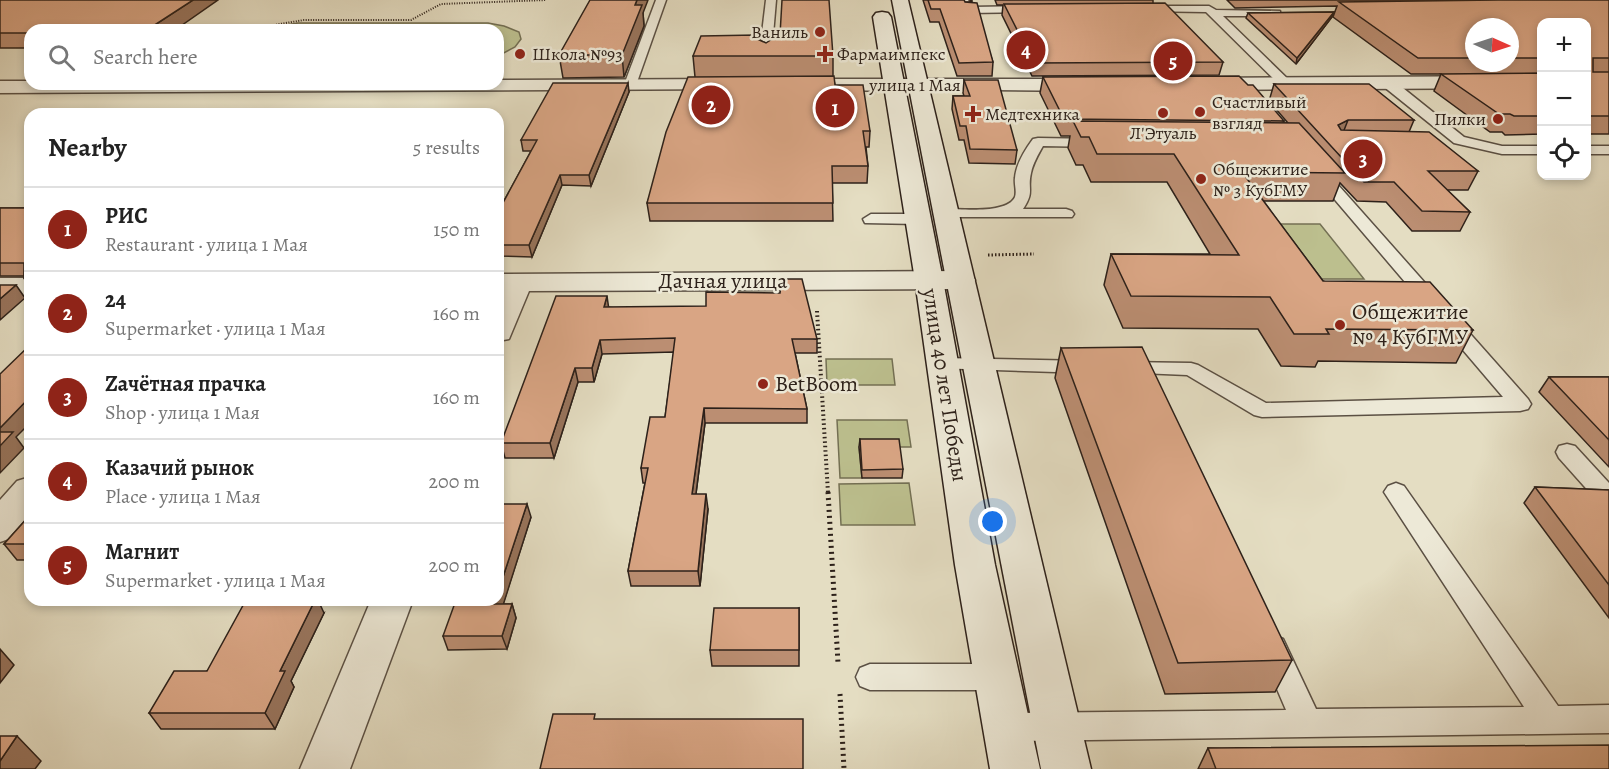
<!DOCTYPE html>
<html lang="en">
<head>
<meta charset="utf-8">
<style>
  body { margin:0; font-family:Alegreya,serif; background:#f6f6f6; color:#222 }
  .controls { position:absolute; right:18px; top:18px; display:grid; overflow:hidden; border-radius:12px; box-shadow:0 3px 9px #0003 }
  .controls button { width:54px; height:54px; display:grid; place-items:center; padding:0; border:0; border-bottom:2px solid #e0e0e0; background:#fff; color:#222; font:30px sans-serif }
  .compass { position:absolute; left:1465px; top:18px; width:54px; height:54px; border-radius:50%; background:#fff; box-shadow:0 3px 9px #0003; rotate:93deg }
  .you { position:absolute; left:993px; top:522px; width:21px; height:21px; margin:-15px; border:4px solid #fff; border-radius:50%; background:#1a73e8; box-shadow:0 0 0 9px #1a73e833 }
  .badge { display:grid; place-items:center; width:39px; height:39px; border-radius:50%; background:#8f2418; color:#fff; font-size:20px; font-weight:700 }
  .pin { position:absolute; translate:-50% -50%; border:3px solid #fff; box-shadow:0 2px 6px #0006 }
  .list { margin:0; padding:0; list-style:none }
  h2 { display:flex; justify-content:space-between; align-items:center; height:78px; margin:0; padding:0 24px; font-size:26px }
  h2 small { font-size:20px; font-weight:400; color:#767676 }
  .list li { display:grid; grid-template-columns:39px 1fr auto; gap:18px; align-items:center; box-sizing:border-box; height:84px; padding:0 24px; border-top:2px solid #e0e0e0 }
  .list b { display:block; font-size:22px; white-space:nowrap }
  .list p { margin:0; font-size:20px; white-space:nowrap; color:#767676 }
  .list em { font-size:20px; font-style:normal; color:#767676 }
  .icon { flex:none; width:33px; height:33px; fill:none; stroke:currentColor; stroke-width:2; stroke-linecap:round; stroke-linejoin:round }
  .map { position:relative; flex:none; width:1609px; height:769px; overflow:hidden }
  .search { position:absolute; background:#fff; box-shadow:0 3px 9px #0003; left:24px; top:24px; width:480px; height:66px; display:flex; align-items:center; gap:15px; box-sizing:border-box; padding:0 21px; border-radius:18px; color:#767676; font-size:22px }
  .panel { position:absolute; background:#fff; box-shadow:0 3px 9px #0003; left:24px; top:108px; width:480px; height:498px; border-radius:18px }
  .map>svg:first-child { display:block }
  .green { fill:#bcbf8e; stroke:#747054; stroke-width:1.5 }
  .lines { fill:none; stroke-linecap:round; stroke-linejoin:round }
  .service-casing { stroke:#5b5044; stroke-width:3 }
  .minor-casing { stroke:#5b5044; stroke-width:3 }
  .tertiary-casing { stroke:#5b5044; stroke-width:3 }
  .secondary-casing { stroke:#2d211a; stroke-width:3 }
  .path-far3 { stroke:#2d211a; stroke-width:2; stroke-dasharray:1 1.5; stroke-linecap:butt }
  .path-far2 { stroke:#2d211a; stroke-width:3; stroke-dasharray:1.5 2; stroke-linecap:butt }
  .path-far1 { stroke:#2d211a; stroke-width:4; stroke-dasharray:1.5 3; stroke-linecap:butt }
  .path { stroke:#2d211a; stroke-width:5; stroke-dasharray:2 4; stroke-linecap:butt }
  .service { fill:#ede9d7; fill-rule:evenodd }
  .minor { fill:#ede9d7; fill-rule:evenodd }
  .tertiary { fill:#ede9d7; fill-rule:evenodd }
  .secondary { fill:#ede9d7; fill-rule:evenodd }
  .wall { fill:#bb8e72; stroke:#2d211a; stroke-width:1.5; fill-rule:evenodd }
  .shaded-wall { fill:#98745c; stroke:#2d211a; stroke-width:1.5 }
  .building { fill:#d9a584; stroke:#2d211a; stroke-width:1.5 }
  .poi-dot { fill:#8f2418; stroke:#ede9d7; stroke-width:2 }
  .labels { text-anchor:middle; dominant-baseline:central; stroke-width:5; stroke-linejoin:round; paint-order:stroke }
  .far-poi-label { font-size:18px; fill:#2d211a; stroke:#ede9d7; text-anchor:start }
  .far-street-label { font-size:18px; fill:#2d211a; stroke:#ede9d7 }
  .street-label { font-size:22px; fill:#2d211a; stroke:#ede9d7 }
  .poi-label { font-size:22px; fill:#2d211a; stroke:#ede9d7; text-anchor:start }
</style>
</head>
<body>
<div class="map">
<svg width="1609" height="769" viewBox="0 0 1609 769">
  <rect width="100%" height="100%" fill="#e4ddc2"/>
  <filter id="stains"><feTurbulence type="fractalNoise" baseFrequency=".00333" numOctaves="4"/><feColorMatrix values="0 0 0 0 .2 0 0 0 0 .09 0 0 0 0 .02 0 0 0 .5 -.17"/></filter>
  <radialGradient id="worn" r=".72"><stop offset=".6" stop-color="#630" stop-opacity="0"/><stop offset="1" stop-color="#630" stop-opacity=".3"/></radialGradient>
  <g class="green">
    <path d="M 298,23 L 488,23 L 504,26 L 519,32 L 521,39 L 515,47 L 498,56 L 498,30 L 256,30 Z"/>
    <path d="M 1268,224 L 1320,224 L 1364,279 L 1308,279 Z"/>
    <path d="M 826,359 L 892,359 L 895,385 L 827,385 Z"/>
    <path d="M 837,420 L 907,420 L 911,447 L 859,447 L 862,478 L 840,478 Z"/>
    <path d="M 909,483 L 915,525 L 841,525 L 839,484 Z"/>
  </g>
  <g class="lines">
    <g class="service-casing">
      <g id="service">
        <path d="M 656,0 L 666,0 L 636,85 L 630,89 L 625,88 L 624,85 Z"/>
        <path d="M 766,0 L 776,0 L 771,58 L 765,62 L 759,58 Z"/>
        <path d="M 958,0 L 968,0 L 972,7 L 1031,6 L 1036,9 L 1031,12 L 968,13 L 964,12 Z"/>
        <path d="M 1143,6 L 1209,6 L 1216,10 L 1280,11 L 1280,15 L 1276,16 L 1223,16 L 1293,84 L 1292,87 L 1282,87 L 1206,12 L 1139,11 L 1139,7 Z"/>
        <path d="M 1388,79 L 1393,80 L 1464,137 L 1502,146 L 1542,146 L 1542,154 L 1502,154 L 1454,143 L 1383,86 L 1382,83 L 1383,80 Z"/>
        <path d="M 1038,138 L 1097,139 L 1104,143 L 1097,147 L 1043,146 C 1038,155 1033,163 1031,173 C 1027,190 1035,191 1023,209 L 1066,209 L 1072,211 L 1074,214 L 1072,217 L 941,217 L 939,214 L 941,211 L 947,209 C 963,209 1007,214 1015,197 C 1017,191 1014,184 1015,178 C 1016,164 1025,150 1033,139 Z"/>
        <rect x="1586" y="146" width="23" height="8"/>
        <path d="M 1318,166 L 1323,168 L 1528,399 L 1531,404 L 1528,409 L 1520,411 L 1262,417 L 1254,415 L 1187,375 L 1117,372 L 1114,368 L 1117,364 L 1124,362 L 1191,363 L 1198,365 L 1266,403 L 1503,397 L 1313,174 L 1310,171 L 1313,168 Z"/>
        <path d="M 871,214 L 918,214 L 926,219 L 918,224 L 865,223 L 863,219 Z"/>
        <path d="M 941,358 L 1087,361 L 1094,363 L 1097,367 L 1094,371 L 1087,373 L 934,368 L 931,364 L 934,360 Z"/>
        <path d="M 1567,444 L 1575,446 L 1609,483 L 1609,507 L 1600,504 L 1559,458 L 1556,452 L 1559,446 Z"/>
        <path d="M 1396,483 L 1404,486 L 1558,706 L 1609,705 L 1609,733 L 1008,741 L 997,737 L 993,727 L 997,717 L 1008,713 L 1286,710 L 1259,647 L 1263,639 L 1273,635 L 1283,639 L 1316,709 L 1524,707 L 1384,492 L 1388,486 Z"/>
        <path d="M 870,664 L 998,664 L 1008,668 L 1012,677 L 1008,686 L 998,690 L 870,690 L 860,686 L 856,677 L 860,668 Z"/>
      </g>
    </g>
    <g class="minor-casing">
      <g id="minor">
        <path d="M 730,79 L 737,81 L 740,85 L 737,89 L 0,93 L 0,81 L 30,81 L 30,84 L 498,84 L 498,80 Z"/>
        <path d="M 791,79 L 894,79 L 901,81 L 904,85 L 901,89 L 894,91 L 784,89 L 781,85 L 784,81 Z"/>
        <path d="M 961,271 L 971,274 L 975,280 L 971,286 L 961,289 L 529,291 L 509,339 L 498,341 L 500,292 L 498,292 L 498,274 Z"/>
        <rect x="0" y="278" width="30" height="18"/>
        <path d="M 30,477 C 30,507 35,531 0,542 L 0,500 L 17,481 Z"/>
        <path d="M 371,600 L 413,600 L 350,769 L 300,769 Z"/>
      </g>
    </g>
    <g class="tertiary-casing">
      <g id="tertiary">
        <path d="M 1542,76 L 1542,88 L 1202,90 L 1195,88 L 1192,84 L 1195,80 L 1202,78 Z"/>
        <path d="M 894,79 L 1087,79 L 1094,81 L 1097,85 L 1094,89 L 1087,91 L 887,89 L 884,85 L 887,81 Z"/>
      </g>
    </g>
    <g class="secondary-casing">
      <g id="secondary">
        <path d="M 892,0 L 908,0 L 1091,769 L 1041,769 Z"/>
        <path d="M 882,12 L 888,13 L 891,17 L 943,280 L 995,565 L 1040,769 L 990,769 L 955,565 L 915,280 L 873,17 L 876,13 Z"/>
      </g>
    </g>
    <path class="path-far3" d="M 244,30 L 304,20 L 411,20 L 441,4 L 546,0"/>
    <path class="path-far2" d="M 988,255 L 1034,254"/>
    <path class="path-far1" d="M 817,311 L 828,493"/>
    <g class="path">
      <path d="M 828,492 L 838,663"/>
      <path d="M 840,694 L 844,769"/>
    </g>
    <use href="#service" class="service"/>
    <use href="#minor" class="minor"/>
    <use href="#tertiary" class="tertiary"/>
    <use href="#secondary" class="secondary"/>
  </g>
  <g class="wall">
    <path d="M 0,0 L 30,30 L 30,48 L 0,48 Z"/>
    <path d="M 923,0 L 964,0 L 965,2 L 972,2 L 970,0 L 972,0 L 972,2 L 993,62 L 992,76 L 957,76 L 939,22 L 930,22 Z"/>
    <path d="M 995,0 L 1153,0 L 1153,3 L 1223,62 L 1219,75 L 1032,76 L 1002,15 L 1003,5 L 997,5 Z"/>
    <path d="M 1227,0 L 1609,0 L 1609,134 L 1587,134 L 1587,22 L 1542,22 L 1542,134 L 1505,135 L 1502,132 L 1490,132 L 1434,91 L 1441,74 L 1411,74 L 1333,17 L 1337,6 L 1235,8 ZM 1474,27 L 1510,27 L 1510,63 L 1474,63 Z"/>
    <path d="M 1334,12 L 1332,17 L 1296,64 L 1246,18 L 1248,13 Z"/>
    <path d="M 643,13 L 644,26 L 624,77 L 563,78 L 559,55 Z"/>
    <path d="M 757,39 L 766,43 L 833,56 L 833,76 L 835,85 L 870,131 L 869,147 L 866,147 L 868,166 L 867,183 L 832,183 L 833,221 L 650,221 L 647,203 L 695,77 L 693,56 Z"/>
    <path d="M 1043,77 L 1284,121 L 1283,123 L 1288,123 L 1269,101 L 1274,84 L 1414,120 L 1409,132 L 1478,171 L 1468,190 L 1447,190 L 1470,212 L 1460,231 L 1412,231 L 1386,202 L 1357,201 L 1340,183 L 1333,201 L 1263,201 L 1323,281 L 1473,330 L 1456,363 L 1318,361 L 1315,367 L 1281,366 L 1258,329 L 1123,328 L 1104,285 L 1111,254 L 1210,254 L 1167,182 L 1091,182 L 1083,165 L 1076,165 L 1068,148 L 1070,136 L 1061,136 L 1040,93 Z"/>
    <path d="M 964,80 L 1017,150 L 1015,164 L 969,163 L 964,140 L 959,140 L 952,109 L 953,96 L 964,96 L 963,93 Z"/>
    <path d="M 629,92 L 591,186 L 562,185 L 532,257 L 498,256 L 498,212 L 531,151 L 523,151 L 521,140 Z"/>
    <path d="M 0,208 L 30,208 L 24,276 L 0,276 Z"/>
    <path d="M 608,307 L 817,339 L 817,353 L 795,353 L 807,409 L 807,423 L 705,423 L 696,494 L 708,509 L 700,586 L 631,586 L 628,571 L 645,483 L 643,483 L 641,468 L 665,417 L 674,352 L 602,354 L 594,382 L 578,382 L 554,458 L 505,458 L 501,443 Z"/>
    <path d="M 1061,348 L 1292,660 L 1275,692 L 1165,694 L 1055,378 Z"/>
    <path d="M 1549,377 L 1609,377 L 1609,467 L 1539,392 Z"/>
    <path d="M 860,439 L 903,469 L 902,478 L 862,478 L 859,447 Z"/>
    <path d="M 1535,487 L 1609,490 L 1609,618 L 1524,503 Z"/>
    <path d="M 30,515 L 30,560 L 17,560 L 4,544 Z"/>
    <path d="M 531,517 L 503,604 L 512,604 L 516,618 L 507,649 L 448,650 L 443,636 Z"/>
    <path d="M 799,608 L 799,666 L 712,666 L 710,650 Z"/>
    <path d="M 324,613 L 291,681 L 294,687 L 275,729 L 161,729 L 149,713 L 207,671 Z"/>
    <path d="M 1208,748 L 1609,769 L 1198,769 Z"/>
  </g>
  <g class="shaded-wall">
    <path d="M 193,0 L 218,0 L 175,30 L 147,30 Z"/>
    <path d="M 637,0 L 648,0 L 643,13 L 644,26 L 624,77 L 622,55 L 635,5 Z"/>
    <path d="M 1334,12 L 1332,17 L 1296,64 L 1297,58 Z"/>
    <path d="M 628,83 L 629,92 L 591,186 L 589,175 Z"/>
    <path d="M 1348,120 L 1341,138 L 1338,125 Z"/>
    <path d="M 560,175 L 562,185 L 532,257 L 529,245 Z"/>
    <path d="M 30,273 L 30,288 L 24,278 Z"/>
    <path d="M 16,285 L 25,298 L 0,320 L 0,299 Z"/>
    <path d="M 607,296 L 609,310 L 604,307 Z"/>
    <path d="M 600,340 L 602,354 L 594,382 L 592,368 Z"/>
    <path d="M 575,368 L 578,382 L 554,458 L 550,443 Z"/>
    <path d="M 30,397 L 30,423 L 16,437 L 24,448 L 0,473 L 0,428 Z"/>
    <path d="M 704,408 L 705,423 L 694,509 L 692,494 Z"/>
    <path d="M 706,494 L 708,509 L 700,586 L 698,571 Z"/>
    <path d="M 527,504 L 531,517 L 499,618 L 494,604 L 495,600 L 498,600 L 498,592 Z"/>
    <path d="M 315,600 L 318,600 L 324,613 L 291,681 L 294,687 L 275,729 L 265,713 L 280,671 Z"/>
    <path d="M 512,604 L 516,618 L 507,649 L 502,636 Z"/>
    <path d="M 0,649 L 14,665 L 0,683 Z"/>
    <path d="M 17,736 L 41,761 L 35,769 L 0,769 L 0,761 Z"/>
  </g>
  <g class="building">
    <path d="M 0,0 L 193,0 L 147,30 L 30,30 L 30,33 L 0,33 Z"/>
    <path d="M 590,0 L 637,0 L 635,5 L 642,5 L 622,55 L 559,55 Z"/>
    <path d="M 782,0 L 829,0 L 833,56 L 693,56 L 701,36 L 756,35 L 757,39 L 766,43 L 772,39 L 773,35 L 780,35 Z"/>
    <path d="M 928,0 L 964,0 L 965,2 L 977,3 L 993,62 L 959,63 L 940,9 L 931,9 Z"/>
    <path d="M 1498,0 L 1609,0 L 1609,58 L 1593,58 L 1593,72 L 1609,72 L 1609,116 L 1587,116 L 1587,22 L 1542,22 L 1542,58 L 1510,58 L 1510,27 L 1474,27 L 1474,58 L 1418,58 L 1339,2 Z"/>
    <path d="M 1165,3 L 1223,62 L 1034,63 L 1004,4 Z"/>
    <path d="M 1334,12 L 1297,58 L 1248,13 Z"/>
    <path d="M 1542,73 L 1542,116 L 1514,116 L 1510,114 L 1499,114 L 1441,74 Z"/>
    <path d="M 834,76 L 835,85 L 863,85 L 870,131 L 863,131 L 868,166 L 832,166 L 833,203 L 647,203 L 666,132 L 688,77 Z"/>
    <path d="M 1239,76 L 1248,85 L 1253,85 L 1284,121 L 1064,119 L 1043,77 Z"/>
    <path d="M 964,80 L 998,80 L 1017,150 L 970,149 L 966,126 L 960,126 L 953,96 L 970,96 Z"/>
    <path d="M 553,83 L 628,83 L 589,175 L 560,175 L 529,245 L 498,245 L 498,212 L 537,140 L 521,140 Z"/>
    <path d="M 1274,84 L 1369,84 L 1414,120 L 1348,120 L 1338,125 L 1341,130 L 1429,132 L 1478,171 L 1428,171 L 1470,212 L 1422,211 L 1394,182 L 1364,182 Z"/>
    <path d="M 1073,121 L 1299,123 L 1345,173 L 1242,172 L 1323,281 L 1430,282 L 1473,330 L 1326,329 L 1329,334 L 1294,334 L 1270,297 L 1131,296 L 1111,254 L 1239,255 L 1174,154 L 1097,154 L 1089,137 L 1081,137 Z"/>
    <path d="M 0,208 L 30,208 L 30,273 L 24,278 L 24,263 L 0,263 Z"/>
    <path d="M 782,279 L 802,279 L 817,339 L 792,339 L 807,409 L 704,408 L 692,494 L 706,494 L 698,571 L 628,571 L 648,468 L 641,468 L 650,417 L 665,417 L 675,338 L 600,340 L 592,368 L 575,368 L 550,443 L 501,443 L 556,296 L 607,296 L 604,307 L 706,306 L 706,292 L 780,293 Z"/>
    <path d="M 0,285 L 16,285 L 0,299 Z"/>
    <path d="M 30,345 L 30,397 L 0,428 L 0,374 Z"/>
    <path d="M 1142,347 L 1292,660 L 1178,663 L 1061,348 Z"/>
    <path d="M 1549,377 L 1609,377 L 1609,440 Z"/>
    <path d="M 0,432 L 13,432 L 0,446 Z"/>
    <path d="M 860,439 L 899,439 L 903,469 L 862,470 Z"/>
    <path d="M 1535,487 L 1609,490 L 1609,585 Z"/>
    <path d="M 498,504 L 527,504 L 498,592 Z"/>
    <path d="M 30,515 L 30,544 L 4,544 Z"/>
    <path d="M 246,600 L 315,600 L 280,671 L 285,671 L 265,713 L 149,713 L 174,671 L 207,671 Z"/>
    <path d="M 456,600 L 495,600 L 494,604 L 512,604 L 502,636 L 443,636 Z"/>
    <path d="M 714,608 L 799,608 L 799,650 L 710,650 Z"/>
    <path d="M 553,714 L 595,714 L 594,719 L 803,719 L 803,769 L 540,769 Z"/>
    <path d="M 0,736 L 17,736 L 0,761 Z"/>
    <path d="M 1609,745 L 1609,769 L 1216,769 L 1208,748 Z"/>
  </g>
  <g class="poi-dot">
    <circle cx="820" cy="32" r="6"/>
    <circle cx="520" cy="54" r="6"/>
    <path d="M822 45h6v6h6v6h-6v6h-6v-6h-6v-6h6z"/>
    <circle cx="1200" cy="112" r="6"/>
    <circle cx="1163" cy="113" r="6"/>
    <path d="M970 105h6v6h6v6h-6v6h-6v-6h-6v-6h6z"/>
    <circle cx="1498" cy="119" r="6"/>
    <circle cx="1201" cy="179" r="6"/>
    <circle cx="1340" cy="325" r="6"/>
    <circle cx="763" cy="384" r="6"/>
  </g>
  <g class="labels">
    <g class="far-poi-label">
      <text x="808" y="32" text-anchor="end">Ваниль</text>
      <text x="532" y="54">Школа №93</text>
      <text x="837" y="54">Фармаимпекс</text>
      <text x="1212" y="102">Счастливый<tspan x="1212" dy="21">взгляд</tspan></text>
      <text x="985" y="114">Медтехника</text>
      <text x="1486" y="119" text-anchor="end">Пилки</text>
      <text x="1163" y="133" text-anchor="middle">Л'Этуаль</text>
      <text x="1213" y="169">Общежитие<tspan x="1213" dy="21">№ 3 КубГМУ</tspan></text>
    </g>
    <g class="far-street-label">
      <text x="915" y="85">улица 1 Мая</text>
    </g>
    <g class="street-label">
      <text x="723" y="281">Дачная улица</text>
      <text transform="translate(945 385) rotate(81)">улица 40 лет Победы</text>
    </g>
    <g class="poi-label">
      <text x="1352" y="312">Общежитие<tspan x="1352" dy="25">№ 4 КубГМУ</tspan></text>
      <text x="775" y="384">BetBoom</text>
    </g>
  </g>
  <rect width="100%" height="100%" filter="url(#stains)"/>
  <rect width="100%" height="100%" fill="url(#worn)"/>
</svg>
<div class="controls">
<button>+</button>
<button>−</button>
<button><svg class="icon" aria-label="locate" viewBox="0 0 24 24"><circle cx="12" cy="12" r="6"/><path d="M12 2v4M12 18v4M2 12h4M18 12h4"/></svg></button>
</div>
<svg class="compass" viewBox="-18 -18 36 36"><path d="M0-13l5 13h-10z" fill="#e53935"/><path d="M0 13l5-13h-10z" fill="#767676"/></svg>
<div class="you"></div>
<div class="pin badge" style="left:835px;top:108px">1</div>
<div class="pin badge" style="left:711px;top:105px">2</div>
<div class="pin badge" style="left:1363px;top:159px">3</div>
<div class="pin badge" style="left:1026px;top:50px">4</div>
<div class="pin badge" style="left:1173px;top:61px">5</div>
<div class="search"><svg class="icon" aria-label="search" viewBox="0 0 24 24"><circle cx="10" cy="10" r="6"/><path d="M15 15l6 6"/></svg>Search here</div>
<section class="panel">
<h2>Nearby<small>5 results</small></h2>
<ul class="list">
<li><span class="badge">1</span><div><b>РИС</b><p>Restaurant · улица 1 Мая</p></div><em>150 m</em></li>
<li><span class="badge">2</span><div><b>24</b><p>Supermarket · улица 1 Мая</p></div><em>160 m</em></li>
<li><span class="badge">3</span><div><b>Zачётная прачка</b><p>Shop · улица 1 Мая</p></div><em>160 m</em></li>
<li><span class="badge">4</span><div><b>Казачий рынок</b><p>Place · улица 1 Мая</p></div><em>200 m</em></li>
<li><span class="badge">5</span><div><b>Магнит</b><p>Supermarket · улица 1 Мая</p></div><em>200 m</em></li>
</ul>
</section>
</div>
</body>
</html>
